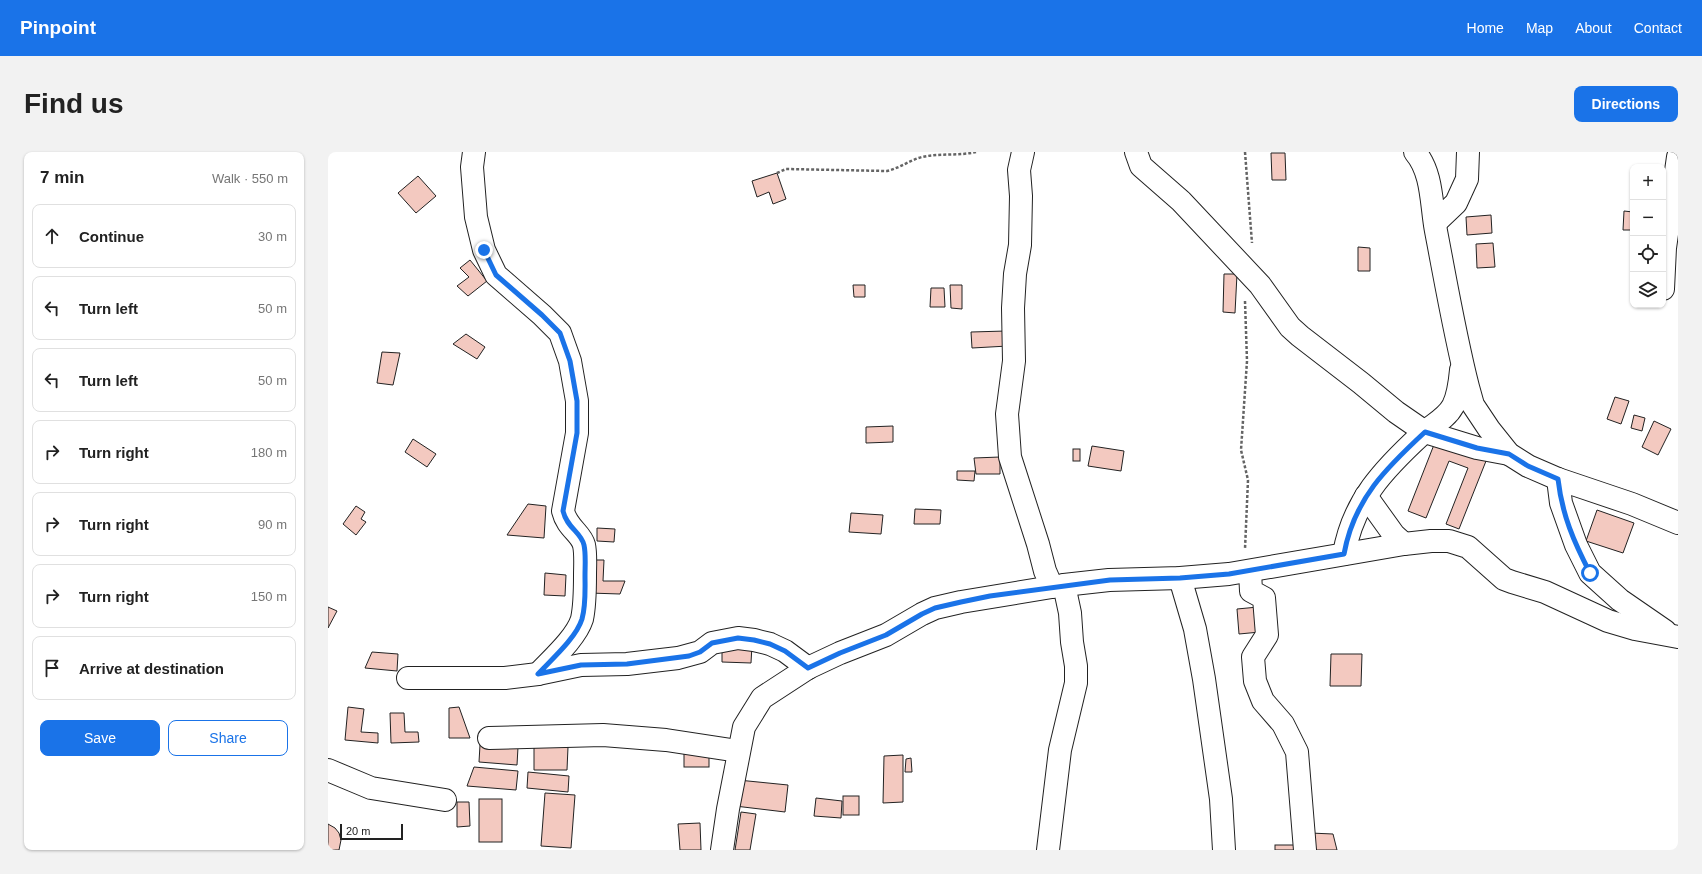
<!DOCTYPE html>
<html lang="en">
<head>
<meta charset="utf-8">
<style>
  body { margin:0; font-family:Arial,sans-serif; background:#f2f2f2; color:#222 }
  .controls { position:absolute; right:12px; top:12px; display:grid; overflow:hidden; border-radius:8px; box-shadow:0 1px 3px #0004 }
  .controls button { width:36px; height:36px; display:grid; place-items:center; padding:0; border:0; border-bottom:1px solid #e0e0e0; background:#fff; color:#222; font:20px sans-serif }
  .scale { position:absolute; left:12px; bottom:10px; width:63px; box-sizing:border-box; padding-left:4px; border:2px solid #222; border-top:0; font-size:11px; line-height:14px; white-space:nowrap; color:#222; -webkit-text-stroke:3px #fff; paint-order:stroke }
  .stop { position:absolute; width:12px; height:12px; margin:-9px; border:3px solid #1a73e8; border-radius:50%; background:#fff }
  .stop.end { background:#1a73e8; border-color:#fff; box-shadow:0 1px 4px #0008 }
  .list { margin:0; padding:0; list-style:none }
  h2 { display:flex; justify-content:space-between; align-items:center; height:52px; margin:0; padding:0 16px; font-size:17px }
  h2 small { font-size:13px; font-weight:400; color:#767676 }
  .list li { display:grid; grid-template-columns:26px 1fr auto; gap:12px; align-items:center; box-sizing:border-box; height:64px; margin:0 8px 8px; padding:0 8px; border:1px solid #e0e0e0; border-radius:8px }
  .list b { display:block; font-size:15px; white-space:nowrap }
  .list em { font-size:13px; font-style:normal; color:#767676 }
  .actions { display:flex; gap:8px; padding:12px 16px }
  .actions a { flex:1; padding:9px 0; border:1px solid #1a73e8; border-radius:8px; text-align:center; font-size:14px; color:#1a73e8 }
  .actions .main { background:#1a73e8; color:#fff }
  .icon { flex:none; width:22px; height:22px; fill:none; stroke:currentColor; stroke-width:2; stroke-linecap:round; stroke-linejoin:round }
  .map { position:relative; flex:none; width:1350px; height:698px; overflow:hidden; border-radius:8px }
  header { display:flex; align-items:center; gap:24px; box-sizing:border-box; height:56px; padding:0 20px; background:#1a73e8; color:#fff }
  header strong { font-size:19px }
  nav { display:flex; gap:22px; margin-inline-start:auto; font-size:14px }
  .intro { display:flex; align-items:center; justify-content:space-between; box-sizing:border-box; height:96px; padding:0 24px }
  h1 { margin:0; font-size:28px }
  .button { padding:10px 18px; border-radius:8px; background:#1a73e8; color:#fff; font-size:14px; font-weight:700 }
  main { display:flex; gap:24px; padding:0 24px }
  aside { flex:1; background:#fff; border-radius:8px; box-shadow:0 1px 3px #0004 }
  .map>svg:first-child { display:block }
  .building { fill:#f3c9c0; stroke:#222 }
  .lines { fill:none; stroke-linecap:round; stroke-linejoin:round }
  .minor-casing { stroke:#222; stroke-width:24 }
  .path { stroke:#646464; stroke-width:2.5; stroke-dasharray:3 2; stroke-linecap:butt }
  .minor { stroke:#fff; stroke-width:22 }
  .route { stroke:#1a73e8; stroke-width:5 }
</style>
</head>
<body>
<header>
<strong>Pinpoint</strong>
<nav><a>Home</a><a>Map</a><a>About</a><a>Contact</a></nav>
</header>
<div class="intro"><h1>Find us</h1><a class="button">Directions</a></div>
<main>
<aside>
<h2>7 min<small>Walk · 550 m</small></h2>
<ul class="list">
<li><svg class="icon" aria-label="ahead" viewBox="0 0 24 24"><path d="M12 20V5M6 11l6-6 6 6"/></svg><div><b>Continue</b></div><em>30 m</em></li>
<li><svg class="icon" aria-label="left" viewBox="0 0 24 24"><path d="M17 20v-9H6M10 6l-5 5 5 5"/></svg><div><b>Turn left</b></div><em>50 m</em></li>
<li><svg class="icon" aria-label="left" viewBox="0 0 24 24"><path d="M17 20v-9H6M10 6l-5 5 5 5"/></svg><div><b>Turn left</b></div><em>50 m</em></li>
<li><svg class="icon" aria-label="right" viewBox="0 0 24 24"><path d="M7 20v-9h11M14 6l5 5-5 5"/></svg><div><b>Turn right</b></div><em>180 m</em></li>
<li><svg class="icon" aria-label="right" viewBox="0 0 24 24"><path d="M7 20v-9h11M14 6l5 5-5 5"/></svg><div><b>Turn right</b></div><em>90 m</em></li>
<li><svg class="icon" aria-label="right" viewBox="0 0 24 24"><path d="M7 20v-9h11M14 6l5 5-5 5"/></svg><div><b>Turn right</b></div><em>150 m</em></li>
<li><svg class="icon" aria-label="arrive" viewBox="0 0 24 24"><path d="M6 21V4h12l-3 4 3 4H6"/></svg><div><b>Arrive at destination</b></div></li>
</ul>
<div class="actions"><a class="main">Save</a><a>Share</a></div>
</aside>
<div class="map">
<svg width="1350" height="698" viewBox="0 0 1350 698">
  <rect width="100%" height="100%" fill="#fff"/>
  <g class="building">
    <path d="M 943,1 L 957,1 L 958,28 L 944,28 Z"/>
    <path d="M 449,21 L 458,47 L 445,52 L 441,40 L 429,45 L 424,29 Z"/>
    <path d="M 90,24 L 108,44 L 88,61 L 70,41 Z"/>
    <path d="M 1296,59 L 1305,60 L 1305,78 L 1295,78 Z"/>
    <path d="M 1163,63 L 1164,81 L 1139,83 L 1138,65 Z"/>
    <path d="M 1165,91 L 1167,115 L 1149,116 L 1148,92 Z"/>
    <path d="M 1030,95 L 1042,96 L 1042,119 L 1030,119 Z"/>
    <path d="M 142,108 L 159,129 L 140,144 L 129,134 L 141,125 L 132,116 Z"/>
    <path d="M 896,122 L 909,122 L 907,161 L 895,160 Z"/>
    <path d="M 525,133 L 537,133 L 537,145 L 526,145 Z"/>
    <path d="M 622,133 L 634,133 L 634,157 L 623,156 Z"/>
    <path d="M 603,136 L 616,136 L 617,155 L 602,155 Z"/>
    <path d="M 678,179 L 680,194 L 644,196 L 643,180 Z"/>
    <path d="M 138,182 L 157,195 L 149,207 L 125,192 Z"/>
    <path d="M 54,200 L 72,201 L 65,233 L 49,231 Z"/>
    <path d="M 1287,245 L 1301,249 L 1293,272 L 1279,267 Z"/>
    <path d="M 1306,263 L 1317,266 L 1314,279 L 1303,276 Z"/>
    <path d="M 1326,269 L 1343,277 L 1330,303 L 1314,295 Z"/>
    <path d="M 565,274 L 565,290 L 538,291 L 538,275 Z"/>
    <path d="M 1109,285 L 1160,304 L 1131,377 L 1118,372 L 1140,316 L 1121,309 L 1098,366 L 1080,359 Z"/>
    <path d="M 85,287 L 108,302 L 99,315 L 77,300 Z"/>
    <path d="M 764,294 L 796,299 L 793,319 L 760,314 Z"/>
    <rect x="745" y="297" width="7" height="12"/>
    <path d="M 672,305 L 672,322 L 648,322 L 646,306 Z"/>
    <path d="M 629,319 L 647,319 L 646,329 L 629,328 Z"/>
    <path d="M 200,352 L 218,354 L 216,386 L 179,383 Z"/>
    <path d="M 28,354 L 37,360 L 33,367 L 38,370 L 28,383 L 15,372 Z"/>
    <path d="M 587,357 L 613,358 L 612,372 L 586,372 Z"/>
    <path d="M 1269,358 L 1306,371 L 1295,401 L 1258,389 Z"/>
    <path d="M 523,361 L 555,363 L 553,382 L 521,380 Z"/>
    <path d="M 269,376 L 287,377 L 286,390 L 269,389 Z"/>
    <path d="M 261,408 L 276,408 L 275,429 L 297,429 L 292,442 L 261,441 Z"/>
    <path d="M 217,421 L 238,423 L 237,444 L 216,443 Z"/>
    <path d="M 0,455 L 9,459 L 0,476 Z"/>
    <path d="M 930,455 L 932,480 L 911,482 L 909,457 Z"/>
    <path d="M 394,492 L 424,493 L 423,511 L 394,510 Z"/>
    <path d="M 44,500 L 70,502 L 69,519 L 37,516 Z"/>
    <path d="M 1003,502 L 1034,502 L 1033,534 L 1002,534 Z"/>
    <path d="M 20,555 L 36,557 L 33,580 L 50,581 L 50,591 L 17,588 Z"/>
    <path d="M 131,555 L 142,586 L 121,586 L 121,556 Z"/>
    <path d="M 62,561 L 76,561 L 77,580 L 90,580 L 91,590 L 63,591 Z"/>
    <path d="M 152,593 L 190,595 L 189,613 L 151,610 Z"/>
    <path d="M 206,595 L 240,595 L 239,618 L 206,618 Z"/>
    <rect x="356" y="601" width="25" height="14"/>
    <path d="M 575,603 L 575,650 L 555,651 L 556,604 Z"/>
    <path d="M 583,606 L 584,620 L 577,620 L 578,607 Z"/>
    <path d="M 146,615 L 190,619 L 188,638 L 139,634 Z"/>
    <path d="M 200,620 L 241,624 L 240,640 L 199,636 Z"/>
    <path d="M 410,628 L 460,633 L 457,660 L 407,654 Z"/>
    <path d="M 217,641 L 247,643 L 243,696 L 213,694 Z"/>
    <rect x="515" y="644" width="16" height="19"/>
    <path d="M 488,646 L 514,649 L 513,666 L 486,664 Z"/>
    <rect x="151" y="647" width="23" height="43"/>
    <path d="M 129,650 L 141,650 L 142,674 L 129,675 Z"/>
    <path d="M 413,660 L 428,662 L 422,698 L 407,698 Z"/>
    <path d="M 372,671 L 373,698 L 352,698 L 350,672 Z"/>
    <path d="M 0,672 L 7,676 L 11,681 L 13,688 L 11,698 L 0,698 Z"/>
    <path d="M 982,681 L 1005,682 L 1009,698 L 983,698 Z"/>
    <rect x="947" y="693" width="19" height="5"/>
  </g>
  <g class="lines">
    <g class="minor-casing">
      <g id="minor">
        <path d="M 146,0 L 144,15 L 148,65 L 156,98 L 168,123 L 214,163 L 232,181 L 242,209 L 249,249 L 249,281 L 235,359 C 239,376 253,381 256,393 C 258,402 257,414 257,423 C 257,437 257,453 254,467 C 248,486 224,507 210,522"/>
        <path d="M 695,0 L 691,18 L 693,44 L 692,93 L 687,122 L 685,156 L 686,209 L 679,262 L 682,305 L 710,392 L 717,419 L 724,435"/>
        <path d="M 808,0 L 813,14 L 853,49 L 932,133 L 962,175 L 972,184 L 1033,231 L 1068,260 L 1097,280 L 1149,296 L 1181,302"/>
        <path d="M 1087,0 C 1105,21 1103,53 1108,79 C 1118,131 1127,184 1140,235 L 1145,253 L 1161,277 L 1181,302 L 1200,314 L 1230,327 L 1304,352 L 1350,371"/>
        <path d="M 1107,71 L 1128,51 L 1139,27 L 1140,0"/>
        <path d="M 1335,137 L 1337,96 L 1350,5"/>
        <path d="M 1230,327 L 1233,351 L 1248,393 L 1262,421 L 1292,448 L 1337,479"/>
        <path d="M 1038,344 L 1066,383 L 1076,392"/>
        <path d="M 1016,402 C 1025,349 1056,317 1094,282 C 1104,273 1118,267 1125,254 C 1130,244 1132,229 1133,218"/>
        <path d="M 922,419 L 923,439 L 936,446 L 939,483 L 925,505 L 927,529 L 935,549 L 955,572 L 969,600 L 977,698"/>
        <path d="M 852,426 L 867,477 L 876,527 L 893,647 L 896,698"/>
        <path d="M 80,526 L 177,526 L 210,522 L 253,513 L 299,512 L 350,506 L 372,500 L 384,491 L 410,486 L 426,488 L 442,492 L 457,499 L 480,516"/>
        <path d="M 161,586 L 275,583 L 338,588 L 410,599"/>
        <path d="M 0,618 L 43,636 L 117,648"/>
        <path d="M 394,698 L 400,657 L 416,575 L 434,546 L 480,516 L 512,501 L 558,483 L 594,462 L 607,456 L 633,450 L 736,433 L 781,428 L 852,426 L 901,422 L 1076,392 L 1103,389 L 1121,389 L 1140,395 L 1176,427 L 1184,430 L 1217,440 L 1280,469 L 1307,477 L 1350,485"/>
        <path d="M 720,698 L 732,598 L 748,531 L 748,514 L 744,490 L 742,461 L 736,433"/>
      </g>
    </g>
    <g class="path">
      <path d="M 917,0 L 924,91"/>
      <path d="M 449,21 L 458,17 L 559,19 C 572,16 582,8 594,5 C 612,1 631,4 648,0"/>
      <path d="M 917,149 L 919,209 L 913,298 L 920,328 L 917,397"/>
    </g>
    <use href="#minor" class="minor"/>
  </g>
  <g class="lines">
    <path class="route" d="M 156,98 L 168,123 L 214,163 L 232,181 L 242,209 L 249,249 L 249,281 L 235,359 C 239,376 253,380 256,393 C 258,402 257,414 257,423 C 257,437 258,453 254,467 C 248,486 224,507 210,522 L 253,513 L 299,512 L 361,504 L 372,500 L 384,491 L 410,486 L 426,488 L 442,492 L 457,499 L 480,516 L 512,501 L 558,483 L 594,462 L 607,456 L 633,450 L 662,444 L 782,428 L 852,426 L 901,422 L 1016,402 C 1026,347 1058,316 1097,280 L 1149,296 L 1181,302 L 1200,314 L 1230,327 C 1234,363 1246,390 1262,421"/>
  </g>
</svg>
<div class="controls">
<button>+</button>
<button>−</button>
<button><svg class="icon" aria-label="locate" viewBox="0 0 24 24"><circle cx="12" cy="12" r="6"/><path d="M12 2v4M12 18v4M2 12h4M18 12h4"/></svg></button>
<button><svg class="icon" aria-label="layers" viewBox="0 0 24 24"><path d="M12 4l9 5-9 5-9-5zM3 14l9 5 9-5"/></svg></button>
</div>
<div class="scale">20 m</div>
<div class="stop" style="left:1262px;top:421px"></div>
<div class="stop end" style="left:156px;top:98px"></div>
</div>
</main>
</body>
</html>
